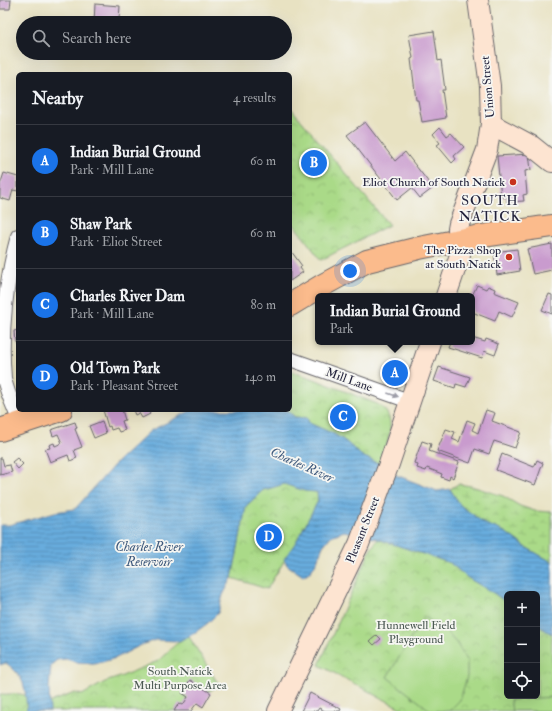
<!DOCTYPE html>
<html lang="en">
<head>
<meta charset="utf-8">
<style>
  body { margin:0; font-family:"IM FELL Double Pica",serif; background:#20242c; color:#f1f3f6 }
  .controls { position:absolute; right:12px; bottom:12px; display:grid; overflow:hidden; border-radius:6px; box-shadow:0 4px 16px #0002 }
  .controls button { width:36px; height:36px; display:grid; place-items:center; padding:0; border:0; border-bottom:1px solid #363941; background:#171b24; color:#f1f3f6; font:20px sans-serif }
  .you { position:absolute; left:350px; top:271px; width:14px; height:14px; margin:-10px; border:3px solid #fff; border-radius:50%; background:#1a73e8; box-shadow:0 0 0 6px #1a73e833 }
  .badge { display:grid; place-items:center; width:26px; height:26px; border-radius:50%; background:#1a73e8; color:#fff; font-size:13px; font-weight:700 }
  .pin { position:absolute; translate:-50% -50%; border:2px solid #fff; box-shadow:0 1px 4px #0006 }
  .popup { position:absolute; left:315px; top:293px; width:160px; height:52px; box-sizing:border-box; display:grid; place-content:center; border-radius:6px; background:#171b24; filter:drop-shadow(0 1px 3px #0005); font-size:13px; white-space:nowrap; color:#9ea1a6 }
  .popup b { font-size:15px; color:#f1f3f6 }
  .popup::after { content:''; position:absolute; left:50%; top:100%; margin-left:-8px; border:8px solid transparent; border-top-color:#171b24 }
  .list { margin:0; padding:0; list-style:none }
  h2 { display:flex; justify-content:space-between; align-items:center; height:52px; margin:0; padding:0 16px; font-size:17px }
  h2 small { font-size:13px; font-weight:400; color:#9ea1a6 }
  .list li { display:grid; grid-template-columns:26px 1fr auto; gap:12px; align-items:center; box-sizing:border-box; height:72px; padding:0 16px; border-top:1px solid #363941 }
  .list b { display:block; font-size:15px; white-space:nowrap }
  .list p { margin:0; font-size:13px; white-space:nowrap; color:#9ea1a6 }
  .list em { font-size:13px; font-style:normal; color:#9ea1a6 }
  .icon { flex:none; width:22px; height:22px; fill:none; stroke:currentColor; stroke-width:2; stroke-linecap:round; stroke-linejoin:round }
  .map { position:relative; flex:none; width:552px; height:711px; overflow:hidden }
  .search { position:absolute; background:#171b24; box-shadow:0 4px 16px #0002; left:16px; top:16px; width:276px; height:44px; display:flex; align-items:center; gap:10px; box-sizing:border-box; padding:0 14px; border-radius:22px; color:#9ea1a6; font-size:15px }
  .panel { position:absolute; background:#171b24; box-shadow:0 4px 16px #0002; left:16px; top:72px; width:276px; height:340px; border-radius:6px }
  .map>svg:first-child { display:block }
  .wetland { fill:url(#wetland-marsh); stroke:#667e62 }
  .park { fill:url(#park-crowns); stroke:#667e62 }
  .garden { fill:#aada88; stroke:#667e62 }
  .water { fill:url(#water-rules); stroke:#45678c }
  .building { fill:#c99bce }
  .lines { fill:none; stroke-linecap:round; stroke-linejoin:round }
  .street-casing { stroke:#67656a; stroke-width:16 }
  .secondary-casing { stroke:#67656a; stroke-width:22 }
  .primary-casing { stroke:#67656a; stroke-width:24 }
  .street { stroke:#fff; stroke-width:14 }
  .secondary { stroke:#fde4d1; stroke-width:20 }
  .primary { stroke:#fbbb8c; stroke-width:22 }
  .oneway { fill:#9c9ca7 }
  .poi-dot { fill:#c8321e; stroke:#f6f6f2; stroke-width:1.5 }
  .labels { text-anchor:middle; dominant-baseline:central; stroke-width:3.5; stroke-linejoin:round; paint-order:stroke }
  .street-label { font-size:12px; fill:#22223b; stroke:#f6f6f2 }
  .poi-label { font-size:12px; fill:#22223b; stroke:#f6f6f2; text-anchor:end }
  .park-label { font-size:12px; fill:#4b5952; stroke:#f6f6f2 }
  .water-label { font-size:13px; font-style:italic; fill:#3e597c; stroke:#f6f6f2 }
  .quarter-label { font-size:14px; letter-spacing:1px; fill:#22223b; stroke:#f6f6f2 }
</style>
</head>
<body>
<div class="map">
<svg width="552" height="711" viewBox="0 0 552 711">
  <defs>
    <pattern id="wetland-marsh" width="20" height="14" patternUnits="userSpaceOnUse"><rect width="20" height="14" fill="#aada88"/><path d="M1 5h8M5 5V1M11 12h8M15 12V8" fill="none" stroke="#92bb76"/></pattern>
    <pattern id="park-crowns" width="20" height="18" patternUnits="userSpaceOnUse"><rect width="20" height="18" fill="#aada88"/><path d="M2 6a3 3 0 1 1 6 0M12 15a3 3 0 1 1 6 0" fill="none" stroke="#92bb76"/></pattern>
    <pattern id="water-rules" width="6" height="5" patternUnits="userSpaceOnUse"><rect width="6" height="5" fill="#68acdd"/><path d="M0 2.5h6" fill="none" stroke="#558cb4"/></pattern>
  </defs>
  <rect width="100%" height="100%" fill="#f6f6f2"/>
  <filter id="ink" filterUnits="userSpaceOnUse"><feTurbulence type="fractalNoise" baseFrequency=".025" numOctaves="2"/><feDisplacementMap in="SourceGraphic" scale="8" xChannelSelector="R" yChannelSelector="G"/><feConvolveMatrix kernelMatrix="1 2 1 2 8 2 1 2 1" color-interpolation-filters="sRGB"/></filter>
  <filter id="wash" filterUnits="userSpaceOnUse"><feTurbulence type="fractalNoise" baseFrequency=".012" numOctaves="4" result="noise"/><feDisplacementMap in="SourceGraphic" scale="16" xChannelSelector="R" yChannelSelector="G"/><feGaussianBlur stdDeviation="0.9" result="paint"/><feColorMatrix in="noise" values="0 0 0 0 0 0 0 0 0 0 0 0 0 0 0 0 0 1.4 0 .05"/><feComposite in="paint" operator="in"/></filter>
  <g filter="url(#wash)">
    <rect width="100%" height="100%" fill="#e8e2c2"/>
    <path class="wetland" d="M 458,484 L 471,486 L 503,496 L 520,506 L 535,511 L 552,512 L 552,562 L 527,548 L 505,532 L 485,524 L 460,505 L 450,489 Z"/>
    <g class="park">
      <path d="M 290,107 L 389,225 L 321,260 L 290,220 Z"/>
      <path d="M 290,371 L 314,379 L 377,404 C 401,417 386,445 380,464 L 362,456 L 345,441 L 334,434 L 309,423 L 307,418 L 295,417 L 286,410 L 290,410 Z"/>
      <path d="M 284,484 L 305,491 L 317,492 L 318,501 L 296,542 L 267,589 L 232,578 L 246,506 L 263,490 L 271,488 Z"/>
      <path d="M 378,539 L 450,563 L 468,578 L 495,594 L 507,603 L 507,696 L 537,696 L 537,625 L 552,634 L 552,711 L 406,711 L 319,665 L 371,549 Z"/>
      <path d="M 188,635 L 219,685 L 178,711 L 0,711 L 0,694 C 7,695 13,693 20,694 C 31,696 40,703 52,702 L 53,701 L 75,693 L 82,695 L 105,682 L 120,677 L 158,661 L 176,644 Z"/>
    </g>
    <g class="garden">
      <path d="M 424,617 L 442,627 L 457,644 L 467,660 L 467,677 L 460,700 L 449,711 L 431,711 L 387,677 Z"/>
      <path d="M 552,697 L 552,711 L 512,711 L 510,700 Z"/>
    </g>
    <path class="water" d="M 192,410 L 286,410 L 295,417 L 307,418 L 309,423 L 334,434 L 345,441 L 362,456 L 380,464 L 396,475 L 437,491 L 450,489 L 460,505 L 485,524 L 505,532 L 527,548 L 552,562 L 552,634 L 537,625 L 537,594 L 507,594 L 507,603 L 495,594 L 468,578 L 450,563 L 378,539 L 344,531 L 331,536 L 323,546 L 317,561 L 311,571 L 303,576 L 287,565 L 284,559 L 296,542 L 318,501 L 317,492 L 305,491 L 284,484 L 271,488 L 263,490 L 246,506 L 232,578 L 223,595 L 218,613 L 208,623 L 193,634 L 179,641 L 155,640 L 139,646 L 116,658 L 95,664 L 76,662 L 66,659 L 57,660 L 51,665 L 49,689 L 50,711 L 27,711 C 25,688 26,678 6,663 L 0,665 L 0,525 L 9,525 L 55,512 L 75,509 L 116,463 L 150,431 Z"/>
    <g id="blocks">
      <g class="building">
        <path d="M 0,0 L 11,0 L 10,9 L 0,9 Z"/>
        <path d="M 95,4 L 120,6 L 119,19 L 126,19 L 126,23 L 94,23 Z"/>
        <path d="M 434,31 L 438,61 L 441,60 L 445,90 L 442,90 L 446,118 L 422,122 L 418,100 L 416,100 L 411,59 L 413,58 L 409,35 Z"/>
        <path d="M 365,122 L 395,161 L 405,152 L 433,188 L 420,198 L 412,188 L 397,200 L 347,135 Z"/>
        <path d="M 440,127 L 447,136 L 451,133 L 464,147 L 454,156 L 456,159 L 452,163 L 437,145 L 440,143 L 433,134 Z"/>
        <path d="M 529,154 L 531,170 L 525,171 L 527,194 L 523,195 L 524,201 L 507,202 L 507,197 L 501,197 L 497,156 Z"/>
        <path d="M 4,173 L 18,177 L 18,191 L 13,190 L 10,201 L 0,198 L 0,185 Z"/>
        <path d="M 552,244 L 552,270 L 533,274 L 527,249 Z"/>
        <path d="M 517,249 L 520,271 L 497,275 L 494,252 Z"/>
        <path d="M 291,251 L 302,266 L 300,268 L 303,272 L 290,281 L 290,252 Z"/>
        <path d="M 477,285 L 486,289 L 488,286 L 495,289 L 494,292 L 519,302 L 512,317 L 499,311 L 495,321 L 472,312 L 472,296 Z"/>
        <path d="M 549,294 L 552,295 L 552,314 L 542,310 Z"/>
        <path d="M 18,330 L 18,342 L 15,342 L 14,331 Z"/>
        <path d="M 472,338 L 485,342 L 486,339 L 499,344 L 495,355 L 484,351 L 482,358 L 448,347 L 450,342 L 472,342 Z"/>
        <path d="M 439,367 L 470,377 L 466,387 L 456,384 L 455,388 L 434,381 Z"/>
        <path d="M 103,410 L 122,410 L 125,420 L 122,421 L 125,430 L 119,432 L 117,428 L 111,430 L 110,426 L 108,427 Z"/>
        <path d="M 133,410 L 148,410 L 150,414 L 142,418 L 139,413 L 135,415 Z"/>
        <path d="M 486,410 L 495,413 L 492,421 L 521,432 L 515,448 L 494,441 L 489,454 L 475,449 L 470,463 L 437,451 L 446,429 L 455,432 L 452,439 L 459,442 L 467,420 L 475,423 L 472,430 L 478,433 Z"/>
        <path d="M 102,421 L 106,433 L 94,438 L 89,426 Z"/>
        <path d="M 75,422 L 77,428 L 75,429 L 82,447 L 74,450 L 77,458 L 70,461 L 68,455 L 50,462 L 45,449 L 50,448 L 49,445 L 54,443 L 55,446 L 62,443 L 58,434 L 53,436 L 51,430 Z"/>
        <path d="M 422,441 L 431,444 L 429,451 L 459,462 L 453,478 L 450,476 L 449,480 L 441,477 L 442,474 L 427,468 L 426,471 L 417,468 L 418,465 L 414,463 Z"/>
        <path d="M 502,454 L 534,467 L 537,460 L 543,463 L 535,485 L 496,470 Z"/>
        <path d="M 0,458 L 2,458 L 4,466 L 10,465 L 12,472 L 0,475 Z"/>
        <path d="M 17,458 L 23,464 L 18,469 L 12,462 Z"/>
        <path d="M 377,635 L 381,639 L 374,645 L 370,641 Z"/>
        <path d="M 190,680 L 211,693 L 203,707 L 197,703 L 191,711 L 174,711 L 179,703 L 183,705 L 188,697 L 182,693 Z"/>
        <path d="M 310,693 L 341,709 L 340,711 L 325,711 L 319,708 L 317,711 L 301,711 Z"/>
      </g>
    </g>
  </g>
  <g filter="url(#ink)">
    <use href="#blocks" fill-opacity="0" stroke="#67656a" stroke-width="1"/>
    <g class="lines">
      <g class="street-casing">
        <g id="street">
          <path d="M 18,236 C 6,280 0,332 4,378 C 7,394 15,409 21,424"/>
          <path d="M 290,359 L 409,401"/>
        </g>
      </g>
      <g class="secondary-casing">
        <g id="secondary">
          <path d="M 491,124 L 532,146 L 552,162"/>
          <path d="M 446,296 L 460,255 L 458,229 L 459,224 L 487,150 L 491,124 L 490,86 L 478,0"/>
          <path d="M 278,711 L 359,544 L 389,464 L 430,342"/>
        </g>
      </g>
      <g class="primary-casing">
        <g id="primary">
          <path d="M 290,305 L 323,285 L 367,261 L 419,248 L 475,237 L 552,226"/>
          <path d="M 0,430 L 61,410"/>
        </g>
      </g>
      <use href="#street" class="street"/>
      <use href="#secondary" class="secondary"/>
      <use href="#primary" class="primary"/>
    </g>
    <defs><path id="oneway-solid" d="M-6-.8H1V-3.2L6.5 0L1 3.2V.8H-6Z"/></defs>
    <use class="oneway" href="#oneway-solid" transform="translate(393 395) rotate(19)"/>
  </g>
  <g class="poi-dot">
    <circle cx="513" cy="182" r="4"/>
    <circle cx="509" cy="257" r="4"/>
  </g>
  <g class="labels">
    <g class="street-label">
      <text transform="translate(488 87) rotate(-95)">Union Street</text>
      <text transform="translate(349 380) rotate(20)">Mill Lane</text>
      <text transform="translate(363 530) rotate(-68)">Pleasant Street</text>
    </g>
    <g class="poi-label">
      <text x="505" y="182">Eliot Church of South Natick</text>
      <text x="501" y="250">The Pizza Shop<tspan x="501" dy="14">at South Natick</tspan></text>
    </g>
    <g class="park-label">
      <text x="416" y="625">Hunnewell Field<tspan x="416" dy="14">Playground</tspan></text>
      <text x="180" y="671">South Natick<tspan x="180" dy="14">Multi Purpose Area</tspan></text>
    </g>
    <g class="water-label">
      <text transform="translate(302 465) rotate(24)">Charles River</text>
      <text x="149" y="547">Charles River<tspan x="149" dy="15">Reservoir</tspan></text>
    </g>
    <g class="quarter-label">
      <text x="490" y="200">SOUTH<tspan x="490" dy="16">NATICK</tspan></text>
    </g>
  </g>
</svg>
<div class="controls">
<button>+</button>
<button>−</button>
<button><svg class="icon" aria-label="locate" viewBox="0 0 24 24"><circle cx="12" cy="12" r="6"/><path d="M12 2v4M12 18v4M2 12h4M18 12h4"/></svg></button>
</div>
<div class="you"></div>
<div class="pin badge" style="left:395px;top:373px">A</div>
<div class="popup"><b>Indian Burial Ground</b>Park</div>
<div class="pin badge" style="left:314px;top:163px">B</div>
<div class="pin badge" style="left:343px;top:417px">C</div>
<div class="pin badge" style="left:269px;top:537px">D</div>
<div class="search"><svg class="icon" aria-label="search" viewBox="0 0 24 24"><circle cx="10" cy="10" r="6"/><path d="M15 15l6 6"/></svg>Search here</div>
<section class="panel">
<h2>Nearby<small>4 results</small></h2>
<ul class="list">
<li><span class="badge">A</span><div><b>Indian Burial Ground</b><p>Park · Mill Lane</p></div><em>60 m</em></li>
<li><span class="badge">B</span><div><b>Shaw Park</b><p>Park · Eliot Street</p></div><em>60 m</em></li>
<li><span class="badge">C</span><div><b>Charles River Dam</b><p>Park · Mill Lane</p></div><em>80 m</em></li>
<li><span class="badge">D</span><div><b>Old Town Park</b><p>Park · Pleasant Street</p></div><em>140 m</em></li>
</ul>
</section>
</div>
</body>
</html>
